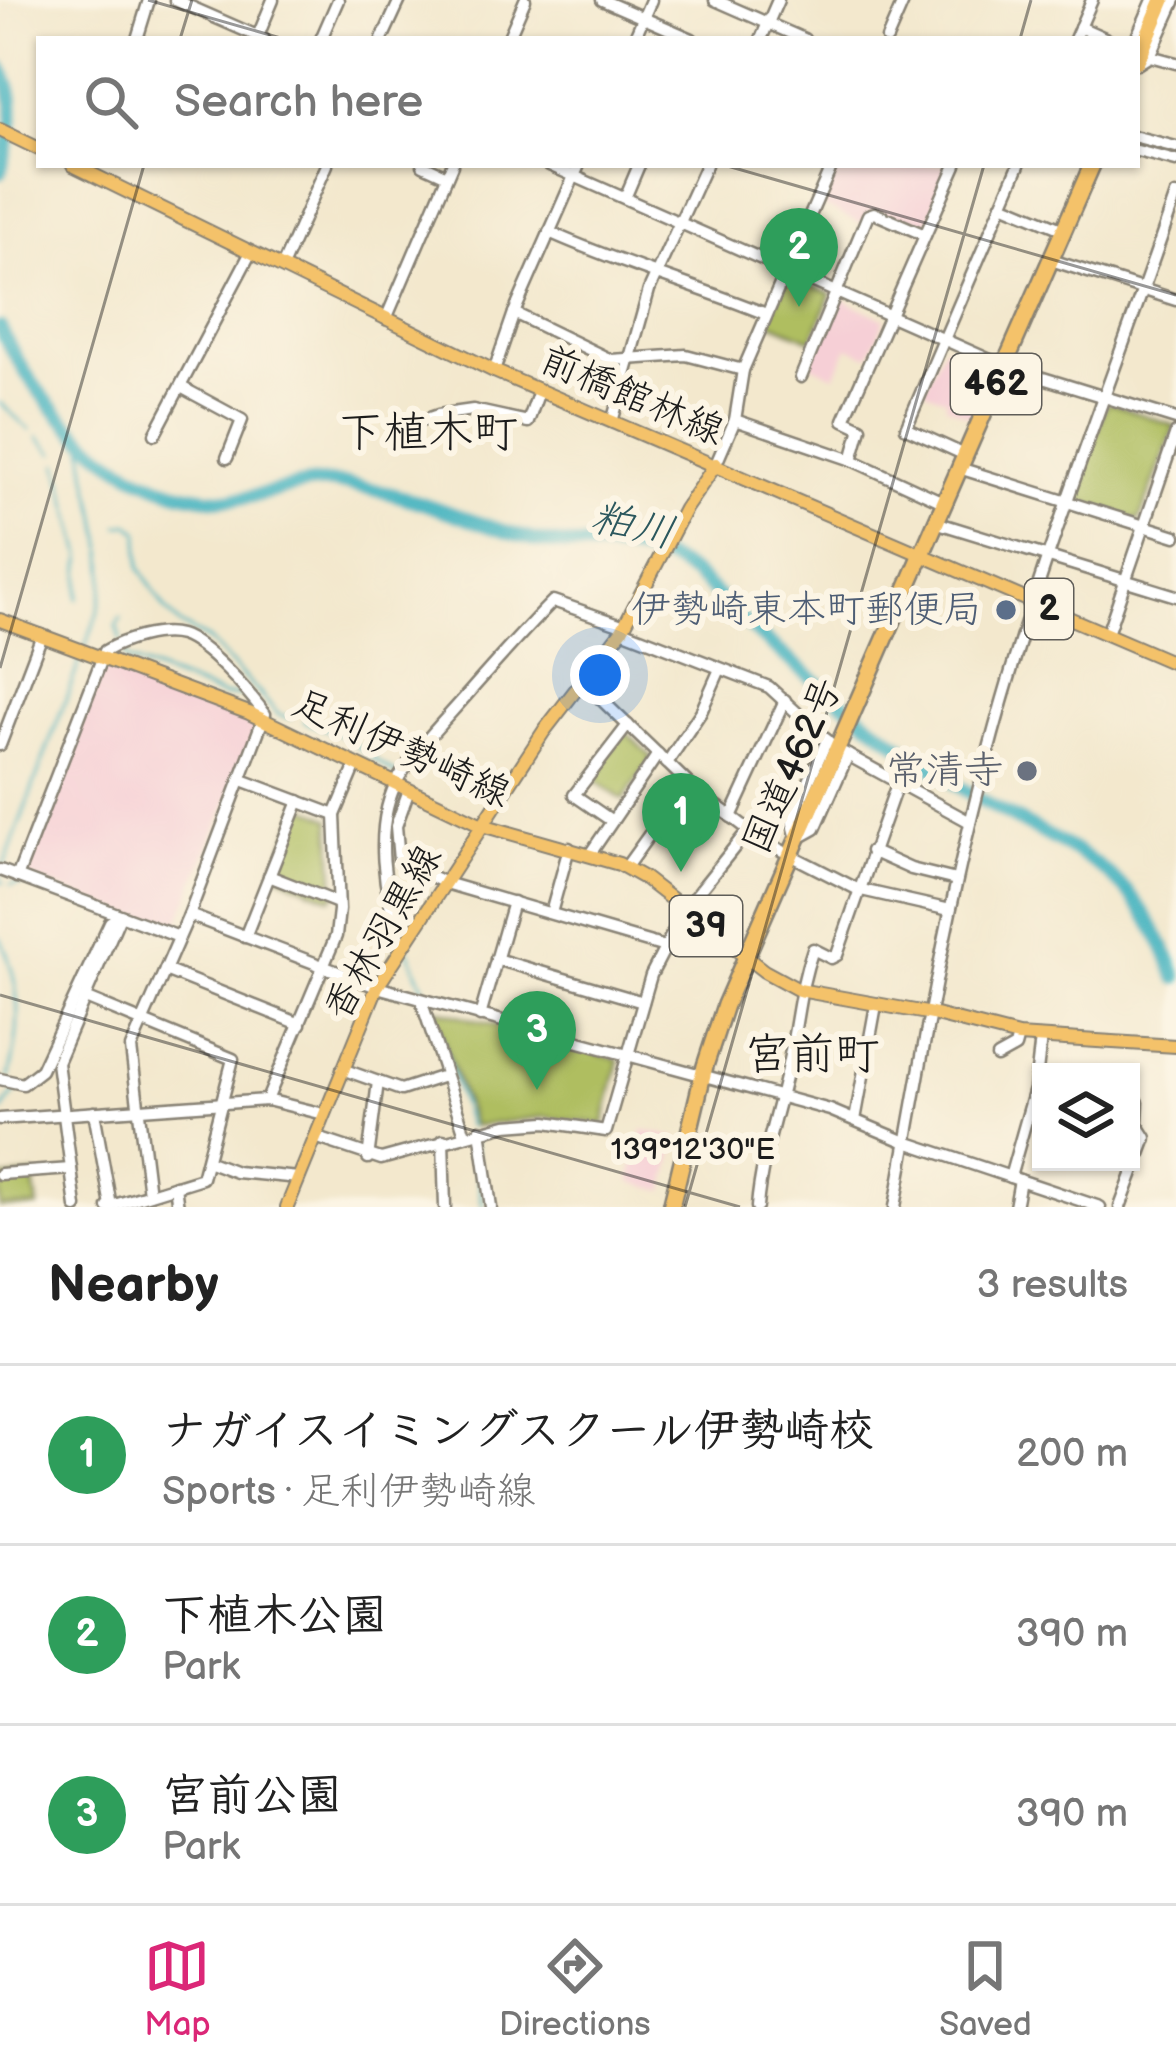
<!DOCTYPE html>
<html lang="en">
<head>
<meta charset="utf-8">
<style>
  body { margin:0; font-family:"Balsamiq Sans","Klee One",sans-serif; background:#f6f6f6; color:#222 }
  .controls { position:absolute; right:36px; bottom:36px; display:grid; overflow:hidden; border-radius:0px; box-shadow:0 3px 9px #0004 }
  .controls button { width:108px; height:108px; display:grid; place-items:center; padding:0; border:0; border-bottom:3px solid #e0e0e0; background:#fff; color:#222; font:60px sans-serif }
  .you { position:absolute; left:600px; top:675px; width:42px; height:42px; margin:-30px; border:9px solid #fff; border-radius:50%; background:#1a73e8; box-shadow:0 0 0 18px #1a73e833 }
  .badge { display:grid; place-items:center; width:78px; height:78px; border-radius:50%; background:#db2777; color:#fff; font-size:39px; font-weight:700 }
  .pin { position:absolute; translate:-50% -99px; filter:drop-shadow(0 3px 6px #0008) }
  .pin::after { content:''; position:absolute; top:63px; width:42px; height:36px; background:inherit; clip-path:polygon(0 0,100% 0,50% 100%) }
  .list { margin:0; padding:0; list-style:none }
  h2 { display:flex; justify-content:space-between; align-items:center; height:156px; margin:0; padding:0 48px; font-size:51px }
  h2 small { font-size:39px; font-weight:400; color:#767676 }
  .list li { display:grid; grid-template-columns:78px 1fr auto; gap:36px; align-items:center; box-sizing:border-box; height:180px; padding:0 48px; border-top:3px solid #e0e0e0 }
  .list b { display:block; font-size:45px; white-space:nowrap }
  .list p { margin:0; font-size:39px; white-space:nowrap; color:#767676 }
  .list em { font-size:39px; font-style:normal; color:#767676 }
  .icon { flex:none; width:66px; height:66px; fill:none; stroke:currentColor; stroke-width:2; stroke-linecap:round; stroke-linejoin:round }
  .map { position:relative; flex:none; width:1176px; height:1207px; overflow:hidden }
  .search { position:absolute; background:#fff; box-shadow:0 3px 9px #0004; left:36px; right:36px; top:36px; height:132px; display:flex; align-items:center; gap:30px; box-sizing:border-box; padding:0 42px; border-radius:0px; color:#767676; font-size:45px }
  .sheet { height:696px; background:#fff }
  nav { display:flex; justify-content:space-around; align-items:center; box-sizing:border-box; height:168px; border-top:3px solid #e0e0e0; background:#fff; font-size:33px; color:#767676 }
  nav a { display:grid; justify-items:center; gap:6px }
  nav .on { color:#db2777 }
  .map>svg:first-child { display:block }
  .built { fill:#f6cfd6 }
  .green { fill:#afbe61; stroke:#666d3e; stroke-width:3 }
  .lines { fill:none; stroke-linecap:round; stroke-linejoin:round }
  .stream { stroke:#45b3c0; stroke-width:3 }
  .river { stroke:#45b3c0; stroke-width:14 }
  .minor-casing { stroke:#888274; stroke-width:15 }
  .major-casing { stroke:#888274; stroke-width:16 }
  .highway-casing { stroke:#888274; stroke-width:20 }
  .minor { stroke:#fff; stroke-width:10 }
  .major { stroke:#f4c26a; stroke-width:12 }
  .highway { stroke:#f4c26a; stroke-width:15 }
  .ticks { fill:none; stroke:#1c1c1c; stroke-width:3; stroke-opacity:0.45 }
  .service-dot { fill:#5c6f8a; stroke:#fcf5e5; stroke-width:4.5 }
  .worship-dot { fill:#6b7280; stroke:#fcf5e5; stroke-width:4.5 }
  .labels { text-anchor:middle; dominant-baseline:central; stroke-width:12; stroke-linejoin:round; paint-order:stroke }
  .shield { fill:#fcf5e5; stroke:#5f5d58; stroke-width:3 }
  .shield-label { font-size:36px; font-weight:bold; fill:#1c1c1c }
  .street-label { font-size:39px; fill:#1c1c1c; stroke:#fcf5e5 }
  .service-label { font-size:39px; fill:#4e5e75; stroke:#fcf5e5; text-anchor:end }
  .worship-label { font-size:39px; fill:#5b616d; stroke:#fcf5e5; text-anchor:end }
  .water-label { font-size:42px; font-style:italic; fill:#2c585e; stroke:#fcf5e5 }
  .quarter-label { font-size:45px; fill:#1c1c1c; stroke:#fcf5e5 }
  .ticks-label { font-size:30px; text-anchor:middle; fill:#1c1c1c; stroke:#fcf5e5; stroke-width:12; stroke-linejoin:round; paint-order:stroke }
</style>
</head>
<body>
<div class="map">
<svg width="1176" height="1207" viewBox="0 0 1176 1207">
  <rect width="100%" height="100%" fill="#fcf5e5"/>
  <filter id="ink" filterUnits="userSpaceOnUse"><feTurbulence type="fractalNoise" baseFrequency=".00833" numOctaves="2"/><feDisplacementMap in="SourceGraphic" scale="24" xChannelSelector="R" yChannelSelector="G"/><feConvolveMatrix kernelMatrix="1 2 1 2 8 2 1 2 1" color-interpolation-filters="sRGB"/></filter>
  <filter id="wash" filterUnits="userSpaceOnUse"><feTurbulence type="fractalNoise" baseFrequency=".004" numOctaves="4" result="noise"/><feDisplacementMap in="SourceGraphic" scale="48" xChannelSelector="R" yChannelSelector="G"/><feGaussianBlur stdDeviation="2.7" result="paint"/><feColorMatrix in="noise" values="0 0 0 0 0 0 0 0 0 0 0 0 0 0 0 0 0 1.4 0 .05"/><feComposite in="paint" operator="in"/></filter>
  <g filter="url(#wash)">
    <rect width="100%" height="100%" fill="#f3e8cd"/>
    <g class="built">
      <path d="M 835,165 L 953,165 L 924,231 L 873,211 L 862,224 L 818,204 Z"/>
      <path d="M 838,297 L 885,319 L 869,356 L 848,347 L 835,376 L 809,364 Z"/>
      <path d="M 944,345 L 995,365 L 972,417 L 945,405 L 947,399 L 924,390 Z"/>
      <path d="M 107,666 L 258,727 L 175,931 L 22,874 L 102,668 Z"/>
      <path d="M 643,1130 L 678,1138 L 665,1191 L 630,1182 Z"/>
    </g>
    <g class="green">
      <path d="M 789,276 L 831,294 L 812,340 L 767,321 Z"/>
      <path d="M 1110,403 L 1175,426 L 1139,521 L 1076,499 L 1106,405 Z"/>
      <path d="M 626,732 L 652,758 L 623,800 L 588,776 Z"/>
      <path d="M 303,806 L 331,819 L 335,895 L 331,898 L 274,873 L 299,808 Z"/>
      <path d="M 433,1008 L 619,1060 L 604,1124 L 544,1117 L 473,1126 Z"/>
      <path d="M 33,1175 L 38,1207 L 0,1207 L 0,1178 Z"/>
    </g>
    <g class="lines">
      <g class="stream">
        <path d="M 0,403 L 30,430"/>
        <path d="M 38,437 L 54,453"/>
        <path d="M 58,464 L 82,555 L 78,599"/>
        <path d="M 119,526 L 129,524 L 139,532 L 140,568 L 165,609 L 179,624 L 207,639 L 261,695"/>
        <path d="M 121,640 L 116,626 L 121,618"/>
        <path d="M 84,649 C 97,620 107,587 104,555 C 101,515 84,481 84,440"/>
        <path d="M 124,650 L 127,660 L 224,696 L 244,695"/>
        <path d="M 260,695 L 279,715 L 291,718"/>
        <path d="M 304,721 L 343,736 L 398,776"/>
        <path d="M 389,868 L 391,825 L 400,789"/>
        <path d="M 0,876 L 81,658"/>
        <path d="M 0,881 L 4,882"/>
        <path d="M 11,885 L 23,883"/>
        <path d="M 0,937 C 22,985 22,1026 9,1077"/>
        <path d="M 407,947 L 426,994"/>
        <path d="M 431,1009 L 469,1127"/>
        <path d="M 2,1111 L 17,1089"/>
        <path d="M 472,1138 L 483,1207"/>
      </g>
      <g class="river">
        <path d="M 0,66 C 23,102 10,136 0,173"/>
        <path d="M 0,327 C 40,413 126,498 227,499 C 263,499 296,480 334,483 C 402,489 468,523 534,540 C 577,551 626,542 668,560 C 705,575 728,609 758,634 C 823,688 890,740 960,787 C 1056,850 1134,853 1176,978"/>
      </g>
    </g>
  </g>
  <g filter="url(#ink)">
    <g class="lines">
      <g class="minor-casing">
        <g id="minor">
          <path d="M 175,0 L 264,39"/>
          <path d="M 602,0 L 692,39"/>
          <path d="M 715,0 L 804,39"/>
          <path d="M 1080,27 L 1107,39"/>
          <path d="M 258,36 L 273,0"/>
          <path d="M 137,39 L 149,0"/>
          <path d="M 321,39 L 338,0"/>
          <path d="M 382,39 L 400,0"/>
          <path d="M 508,39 L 525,0"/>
          <path d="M 634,39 L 651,0"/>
          <path d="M 761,39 L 778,0"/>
          <path d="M 887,39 L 904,0"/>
          <path d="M 1075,39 L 1092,0"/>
          <path d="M 1136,39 L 1153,0"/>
          <path d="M 1150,56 L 1176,63"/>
          <path d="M 1137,64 L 1150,56 L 1175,0"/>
          <path d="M 1137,137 L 1176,147"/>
          <path d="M 1137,151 L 1176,161"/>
          <path d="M 423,165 L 447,176"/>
          <path d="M 549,165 L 1004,366 L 1176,419"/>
          <path d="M 625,198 L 639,165"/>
          <path d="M 1002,204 L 1064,230"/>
          <path d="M 549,232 C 620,264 694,285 766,314"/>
          <path d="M 1051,260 L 1176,300"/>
          <path d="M 282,267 L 327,165"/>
          <path d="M 514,313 L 611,360 L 686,355 L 743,370"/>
          <path d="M 386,319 L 452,165"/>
          <path d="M 494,371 L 514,313 L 579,165"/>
          <path d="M 801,377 L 868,215 L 874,213 L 925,235"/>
          <path d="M 181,387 L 242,420 L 227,458"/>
          <path d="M 735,420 L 852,460 L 943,502"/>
          <path d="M 612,422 L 649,290 L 706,165"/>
          <path d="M 392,431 L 438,415 L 473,410 L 528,422 L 539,391"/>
          <path d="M 155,434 L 251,252"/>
          <path d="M 965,455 L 906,428 L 1019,165"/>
          <path d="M 852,460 L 861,428 L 844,420 L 956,165"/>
          <path d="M 716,464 L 735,420 L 743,370 L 832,165"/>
          <path d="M 959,468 L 1176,536"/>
          <path d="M 935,522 L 1176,596"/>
          <path d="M 622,630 L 769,687 L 830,743"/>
          <path d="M 1107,634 L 1176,433"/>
          <path d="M 582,681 L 692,787 L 765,842 L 857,889 L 950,910"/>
          <path d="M 827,740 L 792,820 L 797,839 L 815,829 L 848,755"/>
          <path d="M 0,745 L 42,635"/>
          <path d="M 844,753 L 970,822"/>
          <path d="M 667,763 L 701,712 L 720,669"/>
          <path d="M 242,780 L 335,815"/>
          <path d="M 409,790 L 396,826 L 399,860 L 445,883 L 665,947"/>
          <path d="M 731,817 L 785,700"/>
          <path d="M 612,821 L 574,795 L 628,725"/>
          <path d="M 871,851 L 911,869 L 956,880"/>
          <path d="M 590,854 L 658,754"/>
          <path d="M 626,867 L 662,817"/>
          <path d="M 0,870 L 179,937"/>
          <path d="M 269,876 L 338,903"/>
          <path d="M 17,877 L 105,651 C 123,640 159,629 180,635 C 206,643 249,692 265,714 L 189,915 L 131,1048 L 149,1194"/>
          <path d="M 551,913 L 569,848"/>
          <path d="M 189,915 L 377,987 L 830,1110 L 906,1142 L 1100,1207"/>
          <path d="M 245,937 L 299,801"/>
          <path d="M 403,947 C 384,897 371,824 400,776 C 418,747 443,722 465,697 C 494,664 522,632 553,601 L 625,626"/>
          <path d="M 496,959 L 643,1002"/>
          <path d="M 165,970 L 300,1024"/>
          <path d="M 85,998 L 233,1059 L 202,1178 L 108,1207"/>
          <path d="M 421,1000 L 465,1134"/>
          <path d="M 480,1016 L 513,902"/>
          <path d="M 997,1057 L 1015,1047 L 1018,1036"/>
          <path d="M 342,1069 L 401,1090 L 444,1076"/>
          <path d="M 0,1079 L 23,1084 L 41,1070 L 110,922 L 120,916"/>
          <path d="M 267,1100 L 336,936 L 339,910 L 335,815 L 356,765"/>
          <path d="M 94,1112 L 111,1206"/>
          <path d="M 0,1119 L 267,1100 L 324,1114"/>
          <path d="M 855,1120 L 876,1005"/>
          <path d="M 480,1130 L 491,1207"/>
          <path d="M 315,1137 L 381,1159 L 506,1125 L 546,1122 L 606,1131 L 651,975 L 685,909 L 749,829"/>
          <path d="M 443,1140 L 445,1207"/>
          <path d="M 368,1158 L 378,1082"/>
          <path d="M 207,1161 L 236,1172 L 299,1178"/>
          <path d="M 0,1174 L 71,1169"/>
          <path d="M 1010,1177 L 1035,1089 L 1041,1038"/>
          <path d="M 175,1186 L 178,1207"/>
          <path d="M 76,1207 L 57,1062 L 120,916"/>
          <path d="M 757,1207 C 761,1157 779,1109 789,1060 C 798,1020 799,988 813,949 L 831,958 L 837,955 L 897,784"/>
          <path d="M 895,1207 C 921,1060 946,912 984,768 C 1034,573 1111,385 1176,195"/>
          <path d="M 1015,1207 L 1020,1180"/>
          <path d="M 1120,1207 L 1146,1138 L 1137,1124 L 1138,1102"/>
        </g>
      </g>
      <g class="major-casing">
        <g id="major">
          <path d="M 0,130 L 39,149"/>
          <path d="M 73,165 L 494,371 L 1176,664"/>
          <path d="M 0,620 L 249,713 L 482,825 L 619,864 L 644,878 L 764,971 L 799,990 L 932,1014 L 1018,1036 L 1176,1046"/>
          <path d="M 287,1207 L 377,987 L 544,731 L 622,630 L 685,509 L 716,464"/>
        </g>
      </g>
      <g class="highway-casing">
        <g id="highway">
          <path d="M 1137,61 L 1163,0"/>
          <path d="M 671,1207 L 705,1066 L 725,1005 L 1092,165"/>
        </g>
      </g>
      <use href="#minor" class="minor"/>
      <use href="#major" class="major"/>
      <use href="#highway" class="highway"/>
    </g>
  </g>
  <path class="ticks" d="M 148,0 L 284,39M 180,39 L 192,0M 1020,39 L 1031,0M 724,165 L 1176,295M 0,668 L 144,165M 0,995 L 740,1207M 685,1207 L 984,165"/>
  <circle class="service-dot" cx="1006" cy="610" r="12"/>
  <circle class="worship-dot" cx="1027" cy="771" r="12"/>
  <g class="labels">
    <g class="shield">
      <rect x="951" y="354" width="90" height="60" rx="9"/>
      <rect x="1025" y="579" width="48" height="60" rx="9"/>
      <rect x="670" y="896" width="72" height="60" rx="9"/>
    </g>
    <g class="shield-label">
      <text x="996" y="384">462</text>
      <text x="1049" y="609">2</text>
      <text x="706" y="926">39</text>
    </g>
    <g class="street-label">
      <text transform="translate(632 396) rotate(23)">前橋館林線</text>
      <text transform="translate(401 749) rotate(24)">足利伊勢崎線</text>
      <text transform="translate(793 766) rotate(-66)">国道462号</text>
      <text transform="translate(383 933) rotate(-60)">香林羽黒線</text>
    </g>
    <g class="service-label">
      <text x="982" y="610">伊勢崎東本町郵便局</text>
    </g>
    <g class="worship-label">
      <text x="1003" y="771">常清寺</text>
    </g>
    <g class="water-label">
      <text transform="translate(633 526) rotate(13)">粕川</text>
    </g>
    <g class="quarter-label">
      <text x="428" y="433">下植木町</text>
      <text x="812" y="1055">宮前町</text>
    </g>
  </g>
  <g class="ticks-label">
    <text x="693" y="1159">139°12'30"E</text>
  </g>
</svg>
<div class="controls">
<button><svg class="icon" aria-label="layers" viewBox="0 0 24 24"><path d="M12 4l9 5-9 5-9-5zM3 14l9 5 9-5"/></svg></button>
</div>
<div class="you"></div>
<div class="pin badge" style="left:681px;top:872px;background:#2e9e5b">1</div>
<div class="pin badge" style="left:799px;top:307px;background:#2e9e5b">2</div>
<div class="pin badge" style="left:537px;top:1090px;background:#2e9e5b">3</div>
<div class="search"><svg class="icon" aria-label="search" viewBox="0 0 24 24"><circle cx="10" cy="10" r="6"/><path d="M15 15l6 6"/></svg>Search here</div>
</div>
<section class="sheet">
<h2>Nearby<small>3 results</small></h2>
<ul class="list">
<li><span class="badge" style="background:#2e9e5b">1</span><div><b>ナガイスイミングスクール伊勢崎校</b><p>Sports · 足利伊勢崎線</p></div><em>200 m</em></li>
<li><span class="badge" style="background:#2e9e5b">2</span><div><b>下植木公園</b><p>Park</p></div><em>390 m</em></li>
<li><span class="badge" style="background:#2e9e5b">3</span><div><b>宮前公園</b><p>Park</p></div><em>390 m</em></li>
</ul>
</section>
<nav>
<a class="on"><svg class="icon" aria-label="map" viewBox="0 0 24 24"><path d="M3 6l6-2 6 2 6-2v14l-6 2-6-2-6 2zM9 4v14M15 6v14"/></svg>Map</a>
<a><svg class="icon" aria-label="directions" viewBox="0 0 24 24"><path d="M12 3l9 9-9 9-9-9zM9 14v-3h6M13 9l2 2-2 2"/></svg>Directions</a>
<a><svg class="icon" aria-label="saved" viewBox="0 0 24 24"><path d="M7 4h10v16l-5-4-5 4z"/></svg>Saved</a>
</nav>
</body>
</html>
